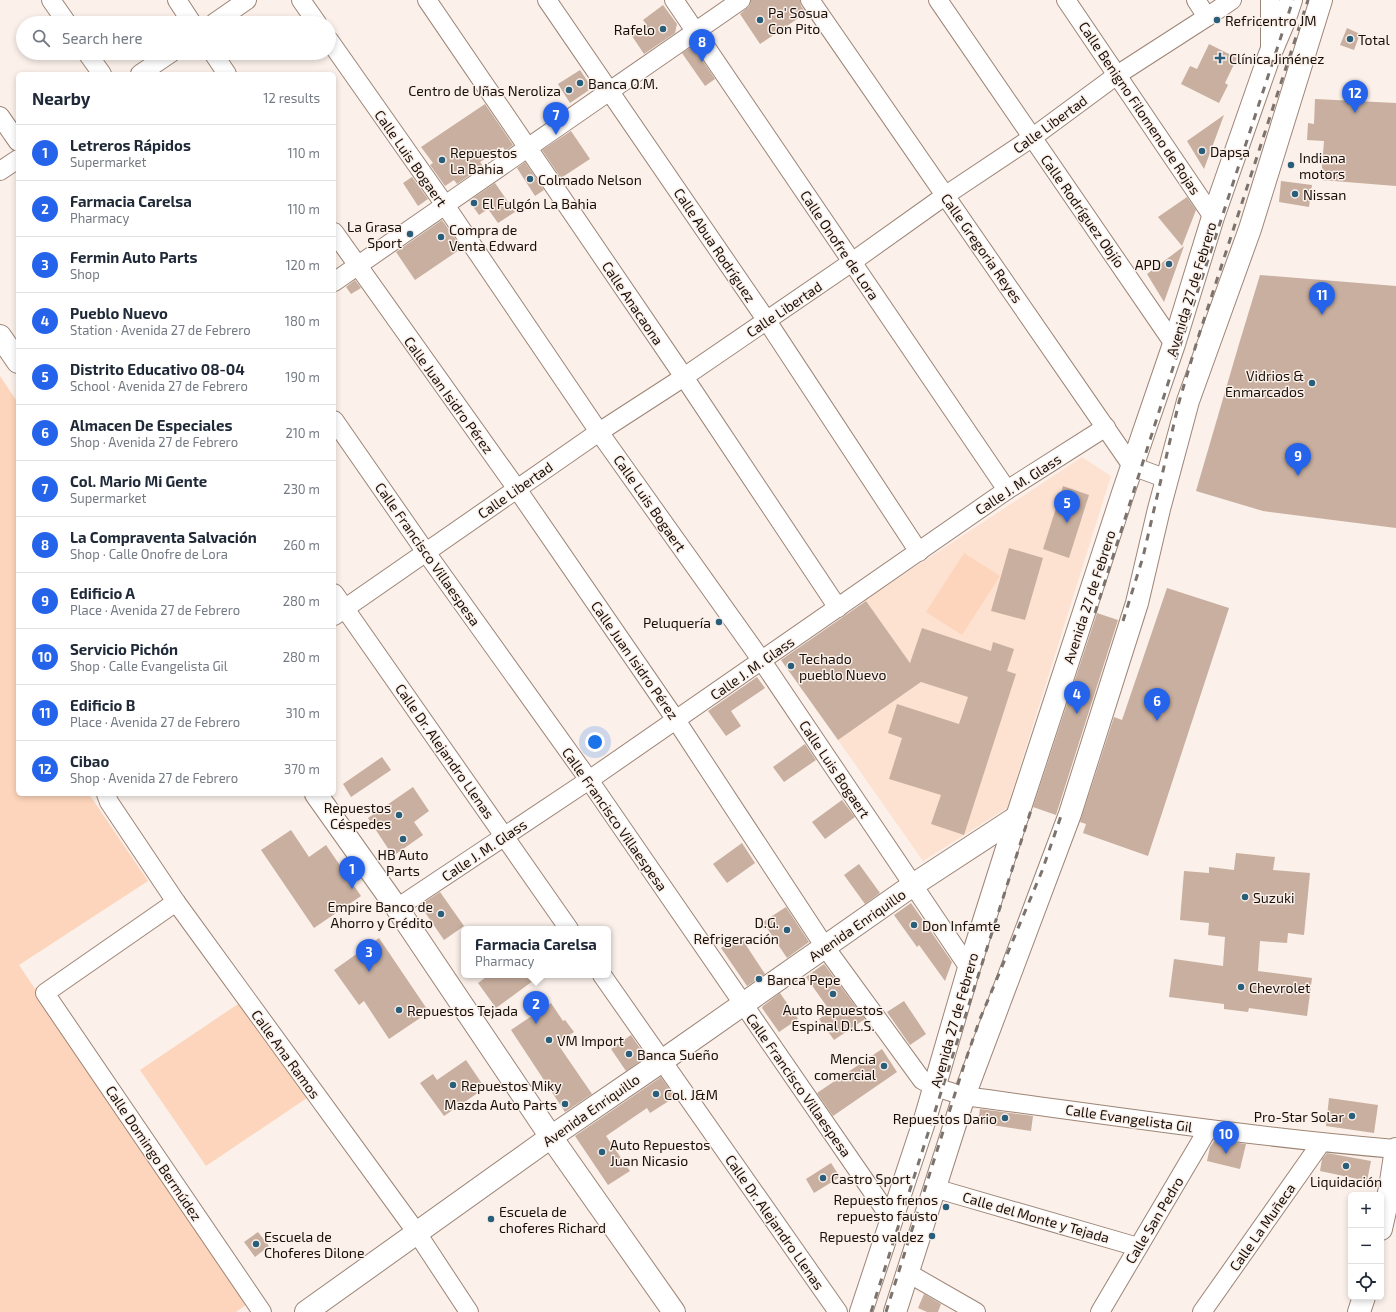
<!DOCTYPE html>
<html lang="en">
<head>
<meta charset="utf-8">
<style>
  body { margin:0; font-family:"Exo 2",sans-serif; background:#f6f6f7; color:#1f2937 }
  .controls { position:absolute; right:12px; bottom:12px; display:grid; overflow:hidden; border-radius:6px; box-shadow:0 2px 6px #0003 }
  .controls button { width:36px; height:36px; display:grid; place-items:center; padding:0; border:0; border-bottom:1px solid #e0e1e3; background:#fff; color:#1f2937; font:20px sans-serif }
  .you { position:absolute; left:595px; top:742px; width:14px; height:14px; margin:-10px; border:3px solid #fff; border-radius:50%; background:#1a73e8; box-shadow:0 0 0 6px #1a73e833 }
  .badge { display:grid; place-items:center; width:26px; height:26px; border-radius:50%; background:#2563eb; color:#fff; font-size:13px; font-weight:700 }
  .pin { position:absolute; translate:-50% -33px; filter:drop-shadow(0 1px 2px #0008) }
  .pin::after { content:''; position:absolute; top:21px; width:14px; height:12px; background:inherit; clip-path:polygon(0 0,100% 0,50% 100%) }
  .popup { position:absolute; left:461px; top:926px; width:150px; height:52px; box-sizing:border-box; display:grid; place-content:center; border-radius:6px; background:#fff; filter:drop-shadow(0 1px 3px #0005); font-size:13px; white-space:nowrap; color:#747a83 }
  .popup b { font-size:15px; color:#1f2937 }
  .popup::after { content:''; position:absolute; left:50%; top:100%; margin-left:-8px; border:8px solid transparent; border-top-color:#fff }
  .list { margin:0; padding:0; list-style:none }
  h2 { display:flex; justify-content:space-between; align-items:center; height:52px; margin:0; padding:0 16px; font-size:17px }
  h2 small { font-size:13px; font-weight:400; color:#747a83 }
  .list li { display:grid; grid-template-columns:26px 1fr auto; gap:12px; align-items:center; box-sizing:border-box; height:56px; padding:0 16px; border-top:1px solid #e0e1e3 }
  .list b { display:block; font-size:15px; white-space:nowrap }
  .list p { margin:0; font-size:13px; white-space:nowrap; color:#747a83 }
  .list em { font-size:13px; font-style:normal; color:#747a83 }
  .icon { flex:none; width:22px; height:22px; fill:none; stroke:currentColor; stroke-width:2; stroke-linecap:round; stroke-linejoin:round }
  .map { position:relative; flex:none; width:1396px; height:1312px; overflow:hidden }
  .search { position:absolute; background:#fff; box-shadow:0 2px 6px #0003; left:16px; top:16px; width:320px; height:44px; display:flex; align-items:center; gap:10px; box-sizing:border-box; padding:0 14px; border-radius:22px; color:#747a83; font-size:15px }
  .panel { position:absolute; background:#fff; box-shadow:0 2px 6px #0003; left:16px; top:72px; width:320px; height:724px; border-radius:6px }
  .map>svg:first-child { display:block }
  .built { fill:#fde2d1 }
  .green { fill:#fdd5bc }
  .building { fill:#c8af9f }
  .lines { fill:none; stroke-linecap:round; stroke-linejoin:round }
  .minor-casing { stroke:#9d8576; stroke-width:20 }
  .tertiary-casing { stroke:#9d8576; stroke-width:24 }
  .secondary-casing { stroke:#9d8576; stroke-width:24 }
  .primary-casing { stroke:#9d8576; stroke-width:24 }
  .minor { stroke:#fff; stroke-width:18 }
  .tertiary { stroke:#fff; stroke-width:22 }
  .secondary { stroke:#fff; stroke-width:22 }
  .primary { stroke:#fff; stroke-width:22 }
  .rail { stroke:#7d736d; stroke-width:3; stroke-dasharray:7 7; stroke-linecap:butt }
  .poi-dot { fill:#295e7a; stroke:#fbf0ea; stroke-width:1.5 }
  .labels { text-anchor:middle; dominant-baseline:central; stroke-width:3; stroke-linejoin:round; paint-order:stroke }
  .poi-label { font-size:14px; fill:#180f09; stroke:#fbf0ea; text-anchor:start }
  .street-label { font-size:14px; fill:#180f09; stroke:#fbf0ea }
</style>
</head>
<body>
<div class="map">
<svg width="1396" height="1312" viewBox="0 0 1396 1312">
  <rect width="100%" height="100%" fill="#fbf0ea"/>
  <path class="built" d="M 1082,457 L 1111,476 L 1007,808 L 923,861 L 838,740 L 923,681 L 865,600 Z"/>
  <g class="green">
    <path d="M 0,376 L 18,403 L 18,794 L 89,794 L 148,881 L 19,965 L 246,1305 L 236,1312 L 0,1312 Z"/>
    <path d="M 964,553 L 1000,576 L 962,635 L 926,612 Z"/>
    <path d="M 241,1002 L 307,1098 L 206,1166 L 140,1070 Z"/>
  </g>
  <g class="building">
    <path d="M 751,0 L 800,0 L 801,6 L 806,13 L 760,44 L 740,14 L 747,8 L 750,5 Z"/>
    <path d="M 663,5 L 677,24 L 675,33 L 644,54 L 632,36 L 647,25 L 643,20 Z"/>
    <path d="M 1347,28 L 1360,34 L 1354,50 L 1340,45 Z"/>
    <path d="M 1209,44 L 1237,58 L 1225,83 L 1228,85 L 1219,103 L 1181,84 L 1190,66 L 1197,69 Z"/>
    <path d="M 693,46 L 715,79 L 705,86 L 682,53 Z"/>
    <path d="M 580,70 L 592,88 L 570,103 L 558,84 Z"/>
    <path d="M 1315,99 L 1396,103 L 1396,186 L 1321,180 L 1324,141 L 1307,140 L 1308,123 L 1314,124 Z"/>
    <path d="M 485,104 L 513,145 L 505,151 L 503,147 L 480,162 L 483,166 L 457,184 L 454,180 L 445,186 L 430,165 L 433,163 L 421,147 Z"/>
    <path d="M 1224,115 L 1204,169 L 1187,141 Z"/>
    <path d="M 571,131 L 590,159 L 561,178 L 542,150 Z"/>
    <path d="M 525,162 L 544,190 L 535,196 L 517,168 Z"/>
    <path d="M 412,177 L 428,199 L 418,206 L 403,183 Z"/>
    <path d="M 1281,181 L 1312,185 L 1309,207 L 1279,202 Z"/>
    <path d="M 495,183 L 515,212 L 498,223 L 488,209 L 479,215 L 469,201 Z"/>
    <path d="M 1187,197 L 1196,210 L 1182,246 L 1158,217 Z"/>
    <path d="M 442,220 L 462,248 L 415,280 L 396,252 Z"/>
    <path d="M 1184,246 L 1164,302 L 1147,274 Z"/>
    <path d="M 1260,275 L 1396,286 L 1396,528 L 1263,511 L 1196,491 L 1239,344 Z"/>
    <path d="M 355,280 L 361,288 L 351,294 L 346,287 Z"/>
    <path d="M 1063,486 L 1089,495 L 1069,558 L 1043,549 Z"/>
    <path d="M 1009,548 L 1043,558 L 1025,620 L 991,611 Z"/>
    <path d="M 1167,588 L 1229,608 L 1148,856 L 1083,833 L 1086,824 L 1080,822 L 1114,717 L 1122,720 Z"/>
    <path d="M 866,601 L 910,663 L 922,628 L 991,651 L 993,642 L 1014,649 L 1007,671 L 1016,674 L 964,835 L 931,824 L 941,795 L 889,779 L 902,738 L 888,733 L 897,704 L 959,724 L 968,697 L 921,682 L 838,740 L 781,660 Z"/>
    <path d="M 1097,613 L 1118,620 L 1056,815 L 1033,807 Z"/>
    <path d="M 757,677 L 765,688 L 731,711 L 741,726 L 726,736 L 708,711 Z"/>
    <path d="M 805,744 L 816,760 L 784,782 L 773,767 Z"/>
    <path d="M 382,757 L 391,770 L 351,797 L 343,784 Z"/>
    <path d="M 413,787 L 429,811 L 414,822 L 423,835 L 393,856 L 368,818 Z"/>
    <path d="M 842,800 L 855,817 L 825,839 L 812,822 Z"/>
    <path d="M 291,830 L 309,857 L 326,845 L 361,896 L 314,928 L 261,850 Z"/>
    <path d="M 742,843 L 755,863 L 727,883 L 713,864 Z"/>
    <path d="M 1236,853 L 1275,857 L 1273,870 L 1310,873 L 1304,935 L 1288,933 L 1287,943 L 1260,941 L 1258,971 L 1312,978 L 1307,1016 L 1249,1008 L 1248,1012 L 1224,1009 L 1224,1004 L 1169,997 L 1174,959 L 1223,966 L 1225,937 L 1208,935 L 1209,923 L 1180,920 L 1184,871 L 1209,873 L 1209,867 L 1234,870 Z"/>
    <path d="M 859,864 L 880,893 L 865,904 L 844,875 Z"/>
    <path d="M 440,892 L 464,926 L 444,940 L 420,905 Z"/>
    <path d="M 911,903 L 952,962 L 945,981 L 919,945 L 917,947 L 894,915 Z"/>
    <path d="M 786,907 L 809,942 L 787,958 L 763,922 Z"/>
    <path d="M 740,936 L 765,974 L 747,986 L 721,948 Z"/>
    <path d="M 379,938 L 429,1012 L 389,1039 L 364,1001 L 359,1005 L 334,970 Z"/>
    <path d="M 824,964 L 865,1019 L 834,1040 L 819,1019 L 830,1011 L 806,977 Z"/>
    <path d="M 489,975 L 541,975 L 496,1008 L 478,983 Z"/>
    <path d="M 780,993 L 798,1019 L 779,1032 L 762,1008 L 763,1006 Z"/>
    <path d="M 904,1001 L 926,1034 L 910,1045 L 887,1012 Z"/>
    <path d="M 551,1003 L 563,1021 L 565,1020 L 574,1032 L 557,1043 L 592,1094 L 565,1112 L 511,1030 Z"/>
    <path d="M 631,1035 L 646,1057 L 626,1071 L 611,1049 Z"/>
    <path d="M 882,1049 L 897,1072 L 833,1116 L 817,1093 Z"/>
    <path d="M 466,1060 L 485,1088 L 444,1116 L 420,1083 L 433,1074 L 437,1080 Z"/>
    <path d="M 661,1077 L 675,1097 L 650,1113 L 647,1108 L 606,1136 L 630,1171 L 608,1185 L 575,1136 Z"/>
    <path d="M 1329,1098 L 1378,1105 L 1374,1133 L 1326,1126 Z"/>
    <path d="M 980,1109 L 1033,1116 L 1031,1131 L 978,1123 Z"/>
    <path d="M 1215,1140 L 1246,1144 L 1240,1169 L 1207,1161 L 1210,1147 Z"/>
    <path d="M 1327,1153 L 1371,1161 L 1367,1181 L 1320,1171 L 1322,1159 Z"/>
    <path d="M 831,1163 L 840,1177 L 814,1193 L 806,1179 Z"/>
    <path d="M 258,1232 L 269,1246 L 255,1257 L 244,1242 Z"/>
    <path d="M 924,1294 L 941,1304 L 938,1312 L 927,1312 L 918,1308 Z"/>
  </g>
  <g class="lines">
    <g class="minor-casing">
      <g id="minor">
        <path d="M 51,0 L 67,23"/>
        <path d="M 177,0 L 192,23"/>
        <path d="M 301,0 L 317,23"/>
        <path d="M 427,0 L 684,377 L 838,608"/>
        <path d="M 547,0 L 767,321 L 919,552"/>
        <path d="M 674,0 L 1007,490"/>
        <path d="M 810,0 L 1132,466 L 1167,479"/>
        <path d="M 938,0 L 1174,344"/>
        <path d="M 1066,0 L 1213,217"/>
        <path d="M 1196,0 L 1207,17"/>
        <path d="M 214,23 L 247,0"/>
        <path d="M 329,40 L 445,205 L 599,432 L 762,661 L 969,968"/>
        <path d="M 1270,49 L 1270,0"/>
        <path d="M 87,53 L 102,74"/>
        <path d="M 213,53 L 227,74"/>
        <path d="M 140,74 L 171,53"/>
        <path d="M 0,116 L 18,142"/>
        <path d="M 0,171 L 18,159"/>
        <path d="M 334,232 L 517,489 L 676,720 L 825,947 L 922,1080 L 935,1087 L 964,1096 C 1108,1115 1251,1137 1396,1149"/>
        <path d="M 334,282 L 741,0"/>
        <path d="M 334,420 L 425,551 L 589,780 L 892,1220"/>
        <path d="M 334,593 L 569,929"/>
        <path d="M 334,616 L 599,432 L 684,377 L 852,262 L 946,195 L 1033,137 L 1117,75 L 1207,17 L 1232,0"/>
        <path d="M 106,794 L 109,802 L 176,902 L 417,1233 L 469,1312"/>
        <path d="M 176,902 L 45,993 L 262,1312"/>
        <path d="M 397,908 L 589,780 L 1007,490 L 1106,427"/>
        <path d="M 602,975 L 838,1312"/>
        <path d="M 934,1188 L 1138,1247"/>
        <path d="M 908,1273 L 976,1312"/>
        <path d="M 1100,1312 L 1208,1129"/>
        <path d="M 1202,1312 L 1321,1143"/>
      </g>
    </g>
    <g class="tertiary-casing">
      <g id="tertiary">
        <path d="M 0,336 L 18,362"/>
        <path d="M 316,794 L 397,908 L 551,1137 L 674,1312"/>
        <path d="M 306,1312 L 551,1137 L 662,1061 L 913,885 L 1017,817"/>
      </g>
    </g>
    <g class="secondary-casing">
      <g id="secondary">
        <path d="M 1381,1229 L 1390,1188 L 1396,1149"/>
        <path d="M 1359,1312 L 1364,1297"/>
      </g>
    </g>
    <g class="primary-casing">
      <g id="primary">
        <path d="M 861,1312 L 926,1116 L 969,968 L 1017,817 L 1123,493 L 1174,344 L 1213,217 L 1270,54 L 1284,21 L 1291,0"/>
        <path d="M 895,1312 L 964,1096 L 1070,814 L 1137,603 L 1159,509 L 1188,401 L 1250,229 L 1321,0"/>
      </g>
    </g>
    <use href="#minor" class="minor"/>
    <use href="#tertiary" class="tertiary"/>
    <use href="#secondary" class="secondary"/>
    <use href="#primary" class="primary"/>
    <g class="rail">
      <path d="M 1095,613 L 1184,333 L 1293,0"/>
      <path d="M 1123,621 L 1143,557 L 1179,402 L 1198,338 L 1308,0"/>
      <path d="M 871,1312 L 1032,807"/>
      <path d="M 886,1312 L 965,1062 L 980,1019 L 1042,871 L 1061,816"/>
    </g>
  </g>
  <g class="poi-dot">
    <circle cx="760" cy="20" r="4"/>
    <circle cx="1217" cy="20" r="4"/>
    <circle cx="663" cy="29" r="4"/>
    <circle cx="1350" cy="39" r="4"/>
    <path d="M1218 52h4v4h4v4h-4v4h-4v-4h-4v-4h4z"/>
    <circle cx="580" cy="83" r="4"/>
    <circle cx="569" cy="90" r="4"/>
    <circle cx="1202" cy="151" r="4"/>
    <circle cx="442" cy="160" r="4"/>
    <circle cx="1291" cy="165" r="4"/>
    <circle cx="530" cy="179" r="4"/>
    <circle cx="1295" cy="194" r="4"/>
    <circle cx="474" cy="203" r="4"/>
    <circle cx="410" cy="234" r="4"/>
    <circle cx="441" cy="237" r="4"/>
    <circle cx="1169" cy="264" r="4"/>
    <circle cx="1312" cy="383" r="4"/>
    <circle cx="719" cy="622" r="4"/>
    <circle cx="791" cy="666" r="4"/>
    <circle cx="399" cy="815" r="4"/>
    <circle cx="403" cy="839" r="4"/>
    <circle cx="1245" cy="897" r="4"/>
    <circle cx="441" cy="914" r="4"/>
    <circle cx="914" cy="925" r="4"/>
    <circle cx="787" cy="930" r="4"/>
    <circle cx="759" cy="979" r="4"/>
    <circle cx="1241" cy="987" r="4"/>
    <circle cx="833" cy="994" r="4"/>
    <circle cx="399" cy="1010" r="4"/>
    <circle cx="549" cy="1040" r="4"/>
    <circle cx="629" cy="1054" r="4"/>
    <circle cx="884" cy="1066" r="4"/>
    <circle cx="453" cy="1085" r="4"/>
    <circle cx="656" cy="1094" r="4"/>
    <circle cx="565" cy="1104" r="4"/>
    <circle cx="1352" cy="1116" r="4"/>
    <circle cx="1005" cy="1118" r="4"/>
    <circle cx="602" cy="1152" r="4"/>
    <circle cx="1346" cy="1166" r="4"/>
    <circle cx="823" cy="1178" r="4"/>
    <circle cx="946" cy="1207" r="4"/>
    <circle cx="491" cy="1219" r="4"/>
    <circle cx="932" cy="1236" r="4"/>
    <circle cx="256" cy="1244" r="4"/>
  </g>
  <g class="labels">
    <g class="poi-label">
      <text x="768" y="12">Pa' Sosua<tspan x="768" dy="16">Con Pito</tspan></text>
      <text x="1225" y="20">Refricentro JM</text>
      <text x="655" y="29" text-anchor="end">Rafelo</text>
      <text x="1358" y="39">Total</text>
      <text x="1229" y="58">Clínica Jiménez</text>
      <text x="588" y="83">Banca O.M.</text>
      <text x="561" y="90" text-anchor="end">Centro de Uñas Neroliza</text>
      <text x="1210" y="151">Dapsa</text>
      <text x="450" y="152">Repuestos<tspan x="450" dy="16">La Bahia</tspan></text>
      <text x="1299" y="157">Indiana<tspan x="1299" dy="16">motors</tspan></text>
      <text x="538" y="179">Colmado Nelson</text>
      <text x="1303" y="194">Nissan</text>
      <text x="482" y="203">El Fulgón La Bahia</text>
      <text x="402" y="226" text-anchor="end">La Grasa<tspan x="402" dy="16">Sport</tspan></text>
      <text x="449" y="229">Compra de<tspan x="449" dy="16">Venta Edward</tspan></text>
      <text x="1161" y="264" text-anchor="end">APD</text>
      <text x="1304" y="375" text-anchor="end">Vidrios &amp;<tspan x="1304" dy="16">Enmarcados</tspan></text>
      <text x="711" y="622" text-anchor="end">Peluquería</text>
      <text x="799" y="658">Techado<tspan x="799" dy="16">pueblo Nuevo</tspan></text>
      <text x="391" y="807" text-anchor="end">Repuestos<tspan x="391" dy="16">Céspedes</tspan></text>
      <text x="403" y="854" text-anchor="middle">HB Auto<tspan x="403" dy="16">Parts</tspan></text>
      <text x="1253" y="897">Suzuki</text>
      <text x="433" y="906" text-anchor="end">Empire Banco de<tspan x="433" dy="16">Ahorro y Crédito</tspan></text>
      <text x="779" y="922" text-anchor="end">D.G.<tspan x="779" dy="16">Refrigeración</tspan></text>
      <text x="922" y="925">Don Infamte</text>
      <text x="767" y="979">Banca Pepe</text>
      <text x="1249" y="987">Chevrolet</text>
      <text x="833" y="1009" text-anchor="middle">Auto Repuestos<tspan x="833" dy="16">Espinal D.L.S.</tspan></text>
      <text x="407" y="1010">Repuestos Tejada</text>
      <text x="557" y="1040">VM Import</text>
      <text x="637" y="1054">Banca Sueño</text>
      <text x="876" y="1058" text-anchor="end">Mencia<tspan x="876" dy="16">comercial</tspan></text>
      <text x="461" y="1085">Repuestos Miky</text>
      <text x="664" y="1094">Col. J&amp;M</text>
      <text x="557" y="1104" text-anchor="end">Mazda Auto Parts</text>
      <text x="1344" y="1116" text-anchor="end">Pro-Star Solar</text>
      <text x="997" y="1118" text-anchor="end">Repuestos Dario</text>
      <text x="610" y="1144">Auto Repuestos<tspan x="610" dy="16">Juan Nicasio</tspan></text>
      <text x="831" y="1178">Castro Sport</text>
      <text x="1346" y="1181" text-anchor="middle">Liquidación</text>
      <text x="938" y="1199" text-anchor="end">Repuesto frenos<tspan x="938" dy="16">repuesto fausto</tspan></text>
      <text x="499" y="1211">Escuela de<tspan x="499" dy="16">choferes Richard</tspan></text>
      <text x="264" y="1236">Escuela de<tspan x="264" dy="16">Choferes Dilone</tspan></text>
      <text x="924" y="1236" text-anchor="end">Repuesto valdez</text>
    </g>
    <g class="street-label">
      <text transform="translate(1140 108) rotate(56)">Calle Benigno Filomeno de Rojas</text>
      <text transform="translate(1050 124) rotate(-36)">Calle Libertad</text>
      <text transform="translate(411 158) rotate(55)">Calle Luis Bogaert</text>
      <text transform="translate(1083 211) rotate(55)">Calle Rodríguez Objío</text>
      <text transform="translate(715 245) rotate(56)">Calle Abua Rodríguez</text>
      <text transform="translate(840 245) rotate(56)">Calle Onofre de Lora</text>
      <text transform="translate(982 248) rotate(55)">Calle Gregoria Reyes</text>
      <text transform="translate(1191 289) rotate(-73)">Avenida 27 de Febrero</text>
      <text transform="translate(633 303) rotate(56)">Calle Anacaona</text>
      <text transform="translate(784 309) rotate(-34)">Calle Libertad</text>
      <text transform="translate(449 395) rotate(54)">Calle Juan Isidro Pérez</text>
      <text transform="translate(1018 484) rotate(-33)">Calle J. M. Glass</text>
      <text transform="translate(515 490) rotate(-35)">Calle Libertad</text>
      <text transform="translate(650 503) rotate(55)">Calle Luis Bogaert</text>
      <text transform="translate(428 554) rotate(55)">Calle Francisco Villaespesa</text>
      <text transform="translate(1089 597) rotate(-72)">Avenida 27 de Febrero</text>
      <text transform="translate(635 660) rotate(55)">Calle Juan Isidro Pérez</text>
      <text transform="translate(752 668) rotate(-35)">Calle J. M. Glass</text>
      <text transform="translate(445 751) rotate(55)">Calle Dr. Alejandro Llenas</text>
      <text transform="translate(835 769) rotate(56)">Calle Luis Bogaert</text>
      <text transform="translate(615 819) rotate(55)">Calle Francisco Villaespesa</text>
      <text transform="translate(484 850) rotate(-34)">Calle J. M. Glass</text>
      <text transform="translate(857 925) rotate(-35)">Avenida Enriquillo</text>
      <text transform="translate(954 1020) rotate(-74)">Avenida 27 de Febrero</text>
      <text transform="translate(286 1054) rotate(54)">Calle Ana Ramos</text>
      <text transform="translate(799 1085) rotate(55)">Calle Francisco Villaespesa</text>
      <text transform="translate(591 1110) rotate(-35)">Avenida Enriquillo</text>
      <text transform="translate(1129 1118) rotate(8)">Calle Evangelista Gil</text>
      <text transform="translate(154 1153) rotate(56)">Calle Domingo Bermúdez</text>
      <text transform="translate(1036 1217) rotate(16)">Calle del Monte y Tejada</text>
      <text transform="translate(1154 1220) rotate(-59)">Calle San Pedro</text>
      <text transform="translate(775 1222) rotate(55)">Calle Dr. Alejandro Llenas</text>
      <text transform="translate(1262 1227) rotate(-55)">Calle La Muñeca</text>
    </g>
  </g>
</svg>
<div class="controls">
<button>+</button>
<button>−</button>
<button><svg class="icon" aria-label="locate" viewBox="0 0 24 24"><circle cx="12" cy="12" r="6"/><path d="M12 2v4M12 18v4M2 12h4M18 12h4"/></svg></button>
</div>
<div class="you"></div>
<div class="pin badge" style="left:352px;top:889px">1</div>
<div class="pin badge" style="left:536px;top:1024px">2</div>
<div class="popup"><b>Farmacia Carelsa</b>Pharmacy</div>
<div class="pin badge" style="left:369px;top:972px">3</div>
<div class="pin badge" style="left:1077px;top:714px">4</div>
<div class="pin badge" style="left:1067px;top:523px">5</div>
<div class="pin badge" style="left:1157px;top:721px">6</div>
<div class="pin badge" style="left:556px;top:135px">7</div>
<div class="pin badge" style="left:702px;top:62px">8</div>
<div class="pin badge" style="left:1298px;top:476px">9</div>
<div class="pin badge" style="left:1226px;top:1154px">10</div>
<div class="pin badge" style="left:1322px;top:315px">11</div>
<div class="pin badge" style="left:1355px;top:113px">12</div>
<div class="search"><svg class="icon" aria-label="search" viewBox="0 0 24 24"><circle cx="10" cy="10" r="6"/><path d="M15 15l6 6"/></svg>Search here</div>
<section class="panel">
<h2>Nearby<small>12 results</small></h2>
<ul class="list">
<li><span class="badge">1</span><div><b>Letreros Rápidos</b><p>Supermarket</p></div><em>110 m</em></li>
<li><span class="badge">2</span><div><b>Farmacia Carelsa</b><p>Pharmacy</p></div><em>110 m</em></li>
<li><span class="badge">3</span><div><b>Fermin Auto Parts</b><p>Shop</p></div><em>120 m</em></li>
<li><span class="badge">4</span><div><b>Pueblo Nuevo</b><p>Station · Avenida 27 de Febrero</p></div><em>180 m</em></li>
<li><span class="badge">5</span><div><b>Distrito Educativo 08-04</b><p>School · Avenida 27 de Febrero</p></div><em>190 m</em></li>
<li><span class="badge">6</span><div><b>Almacen De Especiales</b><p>Shop · Avenida 27 de Febrero</p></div><em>210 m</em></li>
<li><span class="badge">7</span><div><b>Col. Mario Mi Gente</b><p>Supermarket</p></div><em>230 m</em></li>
<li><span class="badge">8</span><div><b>La Compraventa Salvación</b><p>Shop · Calle Onofre de Lora</p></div><em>260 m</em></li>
<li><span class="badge">9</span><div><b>Edificio A</b><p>Place · Avenida 27 de Febrero</p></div><em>280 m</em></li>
<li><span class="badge">10</span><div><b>Servicio Pichón</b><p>Shop · Calle Evangelista Gil</p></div><em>280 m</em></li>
<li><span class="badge">11</span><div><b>Edificio B</b><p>Place · Avenida 27 de Febrero</p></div><em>310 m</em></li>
<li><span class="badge">12</span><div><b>Cibao</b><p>Shop · Avenida 27 de Febrero</p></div><em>370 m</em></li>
</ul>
</section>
</div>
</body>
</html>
